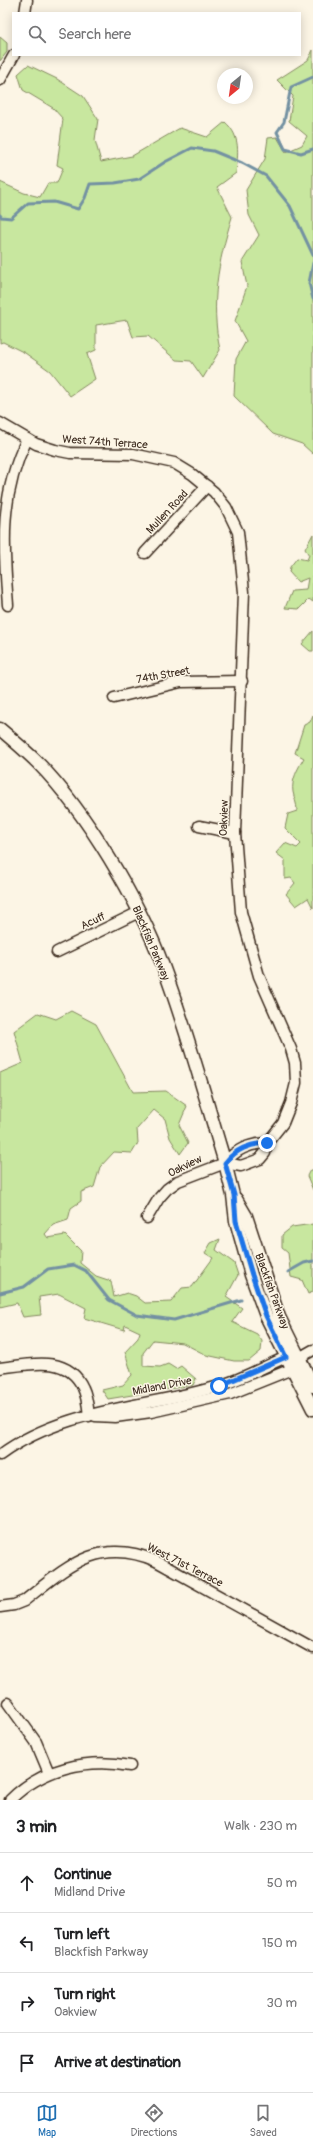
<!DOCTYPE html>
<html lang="en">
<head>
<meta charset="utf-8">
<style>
  body { margin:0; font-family:Pangolin,sans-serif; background:#f6f6f6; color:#202124 }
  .compass { position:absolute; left:217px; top:68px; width:36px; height:36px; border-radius:50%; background:#fff; box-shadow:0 2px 10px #0003; rotate:209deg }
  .stop { position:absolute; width:12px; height:12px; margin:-9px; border:3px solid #1a73e8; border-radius:50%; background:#fff }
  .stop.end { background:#1a73e8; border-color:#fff; box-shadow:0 1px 4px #0008 }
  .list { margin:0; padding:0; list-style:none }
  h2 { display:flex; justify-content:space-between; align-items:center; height:52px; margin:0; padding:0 16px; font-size:17px }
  h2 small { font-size:13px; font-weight:400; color:#757577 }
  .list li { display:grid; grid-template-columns:26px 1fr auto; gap:12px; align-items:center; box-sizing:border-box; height:60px; padding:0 16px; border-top:1px solid #e0e0e0 }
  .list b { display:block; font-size:15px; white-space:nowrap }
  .list p { margin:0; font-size:13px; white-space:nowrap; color:#757577 }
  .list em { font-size:13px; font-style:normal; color:#757577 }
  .icon { flex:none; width:22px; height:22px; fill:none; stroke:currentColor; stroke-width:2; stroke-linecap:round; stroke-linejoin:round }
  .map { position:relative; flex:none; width:313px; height:1800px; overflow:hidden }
  .search { position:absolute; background:#fff; box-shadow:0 2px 10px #0003; left:12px; right:12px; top:12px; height:44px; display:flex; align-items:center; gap:10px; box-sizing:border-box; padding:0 14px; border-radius:0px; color:#757577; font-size:15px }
  .sheet { height:292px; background:#fff }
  nav { display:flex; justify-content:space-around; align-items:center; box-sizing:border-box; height:56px; border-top:1px solid #e0e0e0; background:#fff; font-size:11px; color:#757577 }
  nav a { display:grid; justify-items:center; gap:2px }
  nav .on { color:#1f6fb2 }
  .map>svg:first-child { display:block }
  .green { fill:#c8e79f; stroke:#82885e }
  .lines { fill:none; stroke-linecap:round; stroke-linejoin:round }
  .stream { stroke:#7391a2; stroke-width:3 }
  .minor-casing { stroke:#3b2a1e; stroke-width:13 }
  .major-casing { stroke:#3b2a1e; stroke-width:15 }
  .minor { stroke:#fcf5e5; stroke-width:10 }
  .major { stroke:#fcf5e5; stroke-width:12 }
  .route { stroke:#1a73e8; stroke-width:5 }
  .labels { text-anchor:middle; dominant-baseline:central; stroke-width:3; stroke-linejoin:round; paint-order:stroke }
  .street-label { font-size:11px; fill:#3b2a1e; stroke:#fcf5e5 }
</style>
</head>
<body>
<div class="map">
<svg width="313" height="1800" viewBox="0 0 313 1800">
  <rect width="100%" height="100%" fill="#fcf5e5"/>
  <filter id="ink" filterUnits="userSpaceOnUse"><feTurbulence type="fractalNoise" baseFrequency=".025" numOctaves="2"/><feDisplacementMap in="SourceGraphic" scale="8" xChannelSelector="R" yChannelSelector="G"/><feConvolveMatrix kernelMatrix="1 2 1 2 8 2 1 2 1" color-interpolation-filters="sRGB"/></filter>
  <g filter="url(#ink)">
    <g class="green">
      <path d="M 0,37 L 7,43 L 7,52 L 0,61 Z"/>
      <path d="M 313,50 L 313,454 L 302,444 L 273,434 L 234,396 L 236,359 L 246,341 L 235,321 L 247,286 L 242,262 L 259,235 L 249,215 L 246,190 L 265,159 L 268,138 L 277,137 L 286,152 L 302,145 L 307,136 L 289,121 L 293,96 L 277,80 L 308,60 Z"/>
      <path d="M 28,65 L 57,79 L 83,96 L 98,119 L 95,140 L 101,162 L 132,156 L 180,128 L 207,137 L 225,122 C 241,136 238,153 236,173 L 217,187 L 232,217 C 218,263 210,302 220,350 L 203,378 L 191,361 L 176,360 L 148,336 L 133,337 L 127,320 L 96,325 L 96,350 L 87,354 L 95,379 L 70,396 L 50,371 L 25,353 L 3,342 L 0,343 L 0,182 L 24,193 L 40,197 L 48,183 L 57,183 L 63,168 L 57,165 L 63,119 L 53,108 L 23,90 L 18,74 Z"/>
      <path d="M 313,534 L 313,602 L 309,599 L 299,609 L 285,608 L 292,591 L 306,590 L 308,578 L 298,582 L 289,572 L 290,567 L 297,558 L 307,560 L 309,555 L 305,549 Z"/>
      <path d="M 313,631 L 313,651 L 310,651 L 302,644 Z"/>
      <path d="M 313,715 L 313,908 L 308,898 L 296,906 L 286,894 L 295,883 L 291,878 L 285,879 L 285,860 L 276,853 L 285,843 L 297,848 L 301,844 L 285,828 L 288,814 L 297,811 C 297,803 294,798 293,792 C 291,780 298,768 304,758 L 295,753 L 304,725 L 310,722 Z"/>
      <path d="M 71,1011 L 96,1024 L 133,1092 L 166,1091 L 187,1106 L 179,1125 L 188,1143 L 180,1154 L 170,1138 L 165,1119 L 154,1110 L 137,1129 L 138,1143 L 132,1153 L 114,1152 L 100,1167 L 94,1187 L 81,1192 L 81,1201 L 71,1208 L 68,1220 L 53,1225 L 45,1234 L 48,1238 L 65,1235 L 81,1251 L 80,1263 L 96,1276 L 111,1281 L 114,1297 L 127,1293 L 136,1296 L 145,1303 L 171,1302 L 182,1288 L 192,1287 L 213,1258 L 205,1253 L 211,1243 L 220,1239 L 216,1250 L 234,1263 L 238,1275 L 226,1297 L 242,1308 L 232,1322 L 257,1334 L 262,1341 L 261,1351 L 249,1361 L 234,1361 L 206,1355 L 183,1343 L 153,1340 L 143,1353 L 143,1366 L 160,1367 L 168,1364 L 176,1369 L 181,1366 L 196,1379 L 193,1385 L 108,1399 L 102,1390 L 123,1385 L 132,1375 L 125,1352 L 138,1338 L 140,1332 L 125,1325 L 124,1330 L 84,1318 L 86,1308 L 59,1294 L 39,1297 L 41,1315 L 23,1317 L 17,1303 L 0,1307 L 0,1073 L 23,1063 L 14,1031 L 38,1013 L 56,1019 Z"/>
      <path d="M 310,1170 L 313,1170 L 313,1190 L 307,1176 Z"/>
      <path d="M 313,1224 L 313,1292 L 308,1294 L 302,1280 L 291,1277 L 288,1253 L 282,1248 L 282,1235 L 292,1227 Z"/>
    </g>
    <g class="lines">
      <g class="stream">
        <path d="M 313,77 L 291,87 L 284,122 L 277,132 L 285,149 L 301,153 L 313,149"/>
        <path d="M 0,215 L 1,217 L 11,218 L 28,203 L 54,202 L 78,209 L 85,198 L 90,184 L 115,183 L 139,179 L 165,162 L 192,148 L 213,151 L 242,163 L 266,176 L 290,206 L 313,255"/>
        <path d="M 313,263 L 309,283 L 313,299"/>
        <path d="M 288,1272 L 304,1263 L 313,1261"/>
        <path d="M 0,1293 L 24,1287 L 48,1269 L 74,1265 L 86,1271 L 109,1300 L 137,1315 L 174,1320 L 241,1300"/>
      </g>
      <g class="minor-casing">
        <g id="minor">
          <path d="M 25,13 L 27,0"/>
          <path d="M 0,80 L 14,55"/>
          <path d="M 0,423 L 36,444 L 55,450 L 70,453 L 133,454 L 174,463 L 192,474 L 214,492 L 226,507 L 238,532 L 244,592 L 235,833 L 241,912 L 259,976 L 291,1049 L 295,1063 L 296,1083 L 291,1103 L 283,1123 L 267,1143 L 265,1153 L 260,1159 L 241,1166 L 225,1163 L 178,1181 L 167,1189 L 159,1198 L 147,1218"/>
          <path d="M 145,553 L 207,486"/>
          <path d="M 8,605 C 3,544 0,494 27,439"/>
          <path d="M 114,698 L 181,682 L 242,681"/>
          <path d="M 199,826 L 235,833"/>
          <path d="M 57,952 L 139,912"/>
          <path d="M 225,1163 C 236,1149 249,1144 267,1143"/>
          <path d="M 0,1368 C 30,1364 68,1354 83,1388 C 87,1396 88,1407 89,1416"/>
          <path d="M 95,1416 L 115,1417 L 151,1412 L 230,1394 L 292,1369 L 299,1358 L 313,1350"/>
          <path d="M 0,1455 C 64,1408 145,1408 219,1386 C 242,1379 264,1367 286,1357 L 293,1357"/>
          <path d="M 0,1607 L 14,1605 L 24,1601 C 67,1567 98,1536 156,1561 L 313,1648"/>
          <path d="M 8,1703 L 36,1742 L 49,1773"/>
          <path d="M 10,1800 C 42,1768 87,1758 130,1766"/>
        </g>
      </g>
      <g class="major-casing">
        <g id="major">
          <path d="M 0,729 C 13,740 26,751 38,763 C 87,813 139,901 163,966 C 187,1030 205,1097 225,1163 L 233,1195 L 236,1221 L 251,1275 L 266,1316 L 313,1409"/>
          <path d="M 236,1199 L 246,1216 L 279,1317 L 313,1386"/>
        </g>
      </g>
      <use href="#minor" class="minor"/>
      <use href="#major" class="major"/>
    </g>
  </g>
  <g class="lines" filter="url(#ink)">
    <path class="route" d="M 219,1386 L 286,1357 L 266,1316 L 252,1275 L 236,1221 L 234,1195 L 225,1163 C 236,1149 249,1144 267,1143"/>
  </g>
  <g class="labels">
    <g class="street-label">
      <text transform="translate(105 442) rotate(4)">West 74th Terrace</text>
      <text transform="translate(167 512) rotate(-47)">Mullen Road</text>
      <text transform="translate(163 675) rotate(-10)">74th Street</text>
      <text transform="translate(224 818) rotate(-88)">Oakview</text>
      <text transform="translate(93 921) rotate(-26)">Acuff</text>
      <text transform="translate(151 943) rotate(67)">Blackfish Parkway</text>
      <text transform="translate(185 1166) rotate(-26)">Oakview</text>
      <text transform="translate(272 1291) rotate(70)">Blackfish Parkway</text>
      <text transform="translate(162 1386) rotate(-11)">Midland Drive</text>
      <text transform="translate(185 1565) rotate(27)">West 71st Terrace</text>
    </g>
  </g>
</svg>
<svg class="compass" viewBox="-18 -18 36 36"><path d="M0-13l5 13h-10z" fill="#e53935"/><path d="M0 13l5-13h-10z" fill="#757577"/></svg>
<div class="stop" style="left:219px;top:1386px"></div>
<div class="stop end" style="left:267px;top:1143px"></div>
<div class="search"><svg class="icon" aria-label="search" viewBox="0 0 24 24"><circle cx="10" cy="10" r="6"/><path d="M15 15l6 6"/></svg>Search here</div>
</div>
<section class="sheet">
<h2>3 min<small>Walk · 230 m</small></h2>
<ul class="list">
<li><svg class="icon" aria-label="ahead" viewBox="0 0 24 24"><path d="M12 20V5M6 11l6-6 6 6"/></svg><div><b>Continue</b><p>Midland Drive</p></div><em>50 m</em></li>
<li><svg class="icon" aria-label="left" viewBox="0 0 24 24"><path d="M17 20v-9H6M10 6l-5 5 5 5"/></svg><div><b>Turn left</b><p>Blackfish Parkway</p></div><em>150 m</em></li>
<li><svg class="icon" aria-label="right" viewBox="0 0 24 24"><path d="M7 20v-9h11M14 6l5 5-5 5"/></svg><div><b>Turn right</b><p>Oakview</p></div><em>30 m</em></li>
<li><svg class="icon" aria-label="arrive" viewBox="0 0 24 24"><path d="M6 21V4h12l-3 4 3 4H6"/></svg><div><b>Arrive at destination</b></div></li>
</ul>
</section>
<nav>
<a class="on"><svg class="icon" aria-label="map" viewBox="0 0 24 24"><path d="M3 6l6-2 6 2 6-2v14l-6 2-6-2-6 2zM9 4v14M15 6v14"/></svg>Map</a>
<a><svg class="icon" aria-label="directions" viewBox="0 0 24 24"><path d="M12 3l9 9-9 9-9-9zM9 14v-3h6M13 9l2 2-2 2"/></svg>Directions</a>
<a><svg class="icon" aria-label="saved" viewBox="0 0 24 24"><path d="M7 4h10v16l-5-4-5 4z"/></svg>Saved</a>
</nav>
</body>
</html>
